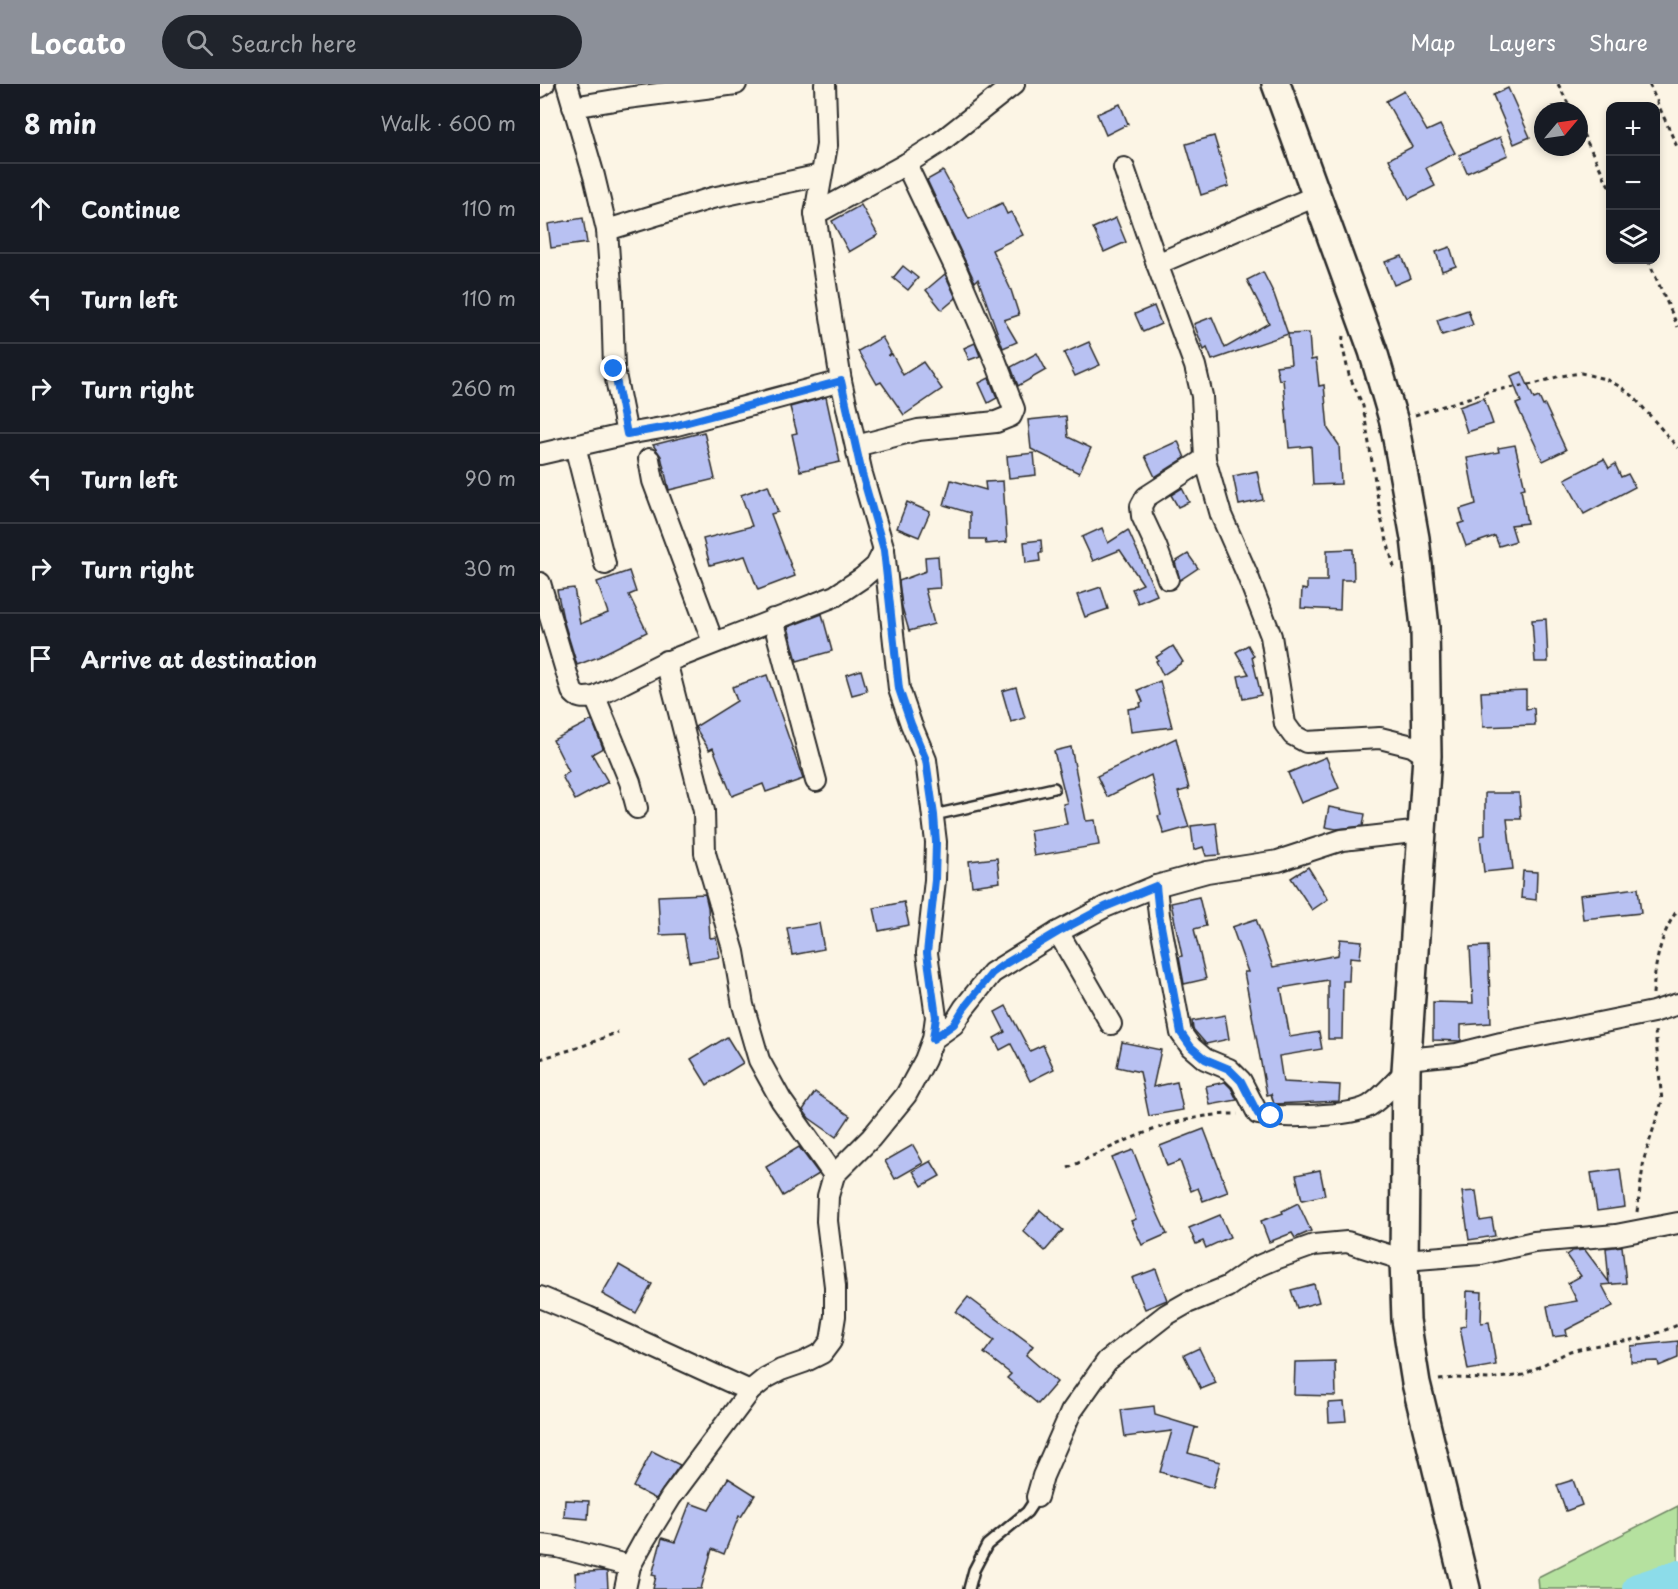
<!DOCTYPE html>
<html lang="en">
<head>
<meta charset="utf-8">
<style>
  body { margin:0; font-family:"Playpen Sans",sans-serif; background:#20242c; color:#f1f3f6 }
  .controls { position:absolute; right:18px; top:18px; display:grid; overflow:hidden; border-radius:12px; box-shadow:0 3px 9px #0003 }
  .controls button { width:54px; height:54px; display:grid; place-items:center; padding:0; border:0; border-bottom:2px solid #363941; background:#171b24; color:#f1f3f6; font:30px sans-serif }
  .compass { position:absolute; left:994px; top:18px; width:54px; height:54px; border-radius:50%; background:#171b24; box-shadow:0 3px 9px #0003; rotate:61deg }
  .stop { position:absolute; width:18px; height:18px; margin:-14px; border:4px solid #1a73e8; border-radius:50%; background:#fff }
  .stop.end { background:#1a73e8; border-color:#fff; box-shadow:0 2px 6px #0008 }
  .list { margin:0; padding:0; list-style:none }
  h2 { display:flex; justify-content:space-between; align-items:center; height:78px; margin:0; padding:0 24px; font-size:26px }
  h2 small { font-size:20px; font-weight:400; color:#9ea1a6 }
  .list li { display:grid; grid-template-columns:39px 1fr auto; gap:18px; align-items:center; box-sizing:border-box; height:90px; padding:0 24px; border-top:2px solid #363941 }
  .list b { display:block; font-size:22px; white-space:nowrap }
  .list em { font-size:20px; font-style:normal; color:#9ea1a6 }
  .icon { flex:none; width:33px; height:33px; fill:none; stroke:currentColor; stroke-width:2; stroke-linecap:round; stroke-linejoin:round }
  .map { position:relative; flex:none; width:1138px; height:1505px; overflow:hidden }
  header { display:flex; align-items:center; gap:36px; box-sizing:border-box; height:84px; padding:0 30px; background:#8c9099; color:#fff }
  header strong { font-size:28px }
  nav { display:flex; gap:33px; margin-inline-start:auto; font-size:21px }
  .search { width:420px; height:54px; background:#20242c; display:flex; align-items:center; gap:15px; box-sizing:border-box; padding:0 21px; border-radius:33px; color:#9ea1a6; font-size:22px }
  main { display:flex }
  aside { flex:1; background:#171b24 }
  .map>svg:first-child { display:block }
  .green { fill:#b5e19f; stroke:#708665; stroke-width:1.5 }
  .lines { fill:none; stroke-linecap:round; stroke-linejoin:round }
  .river { stroke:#8cdce9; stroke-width:32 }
  .building { fill:#b8c1f2; stroke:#2b2b2b; stroke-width:1.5 }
  .lane-casing { stroke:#2b2b2b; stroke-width:14 }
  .street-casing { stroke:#2b2b2b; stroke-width:24 }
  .secondary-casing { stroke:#2b2b2b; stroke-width:32 }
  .path { stroke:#2b2b2b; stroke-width:3; stroke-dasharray:4.5 4.5; stroke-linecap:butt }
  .lane { stroke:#fcf5e5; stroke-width:9 }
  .street { stroke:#fcf5e5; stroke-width:20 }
  .secondary { stroke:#fcf5e5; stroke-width:27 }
  .route { stroke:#1a73e8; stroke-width:8 }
</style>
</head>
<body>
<header>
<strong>Locato</strong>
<div class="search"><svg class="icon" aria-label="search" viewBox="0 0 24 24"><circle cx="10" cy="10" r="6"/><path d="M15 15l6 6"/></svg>Search here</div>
<nav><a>Map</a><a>Layers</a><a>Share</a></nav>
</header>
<main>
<aside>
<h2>8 min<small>Walk · 600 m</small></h2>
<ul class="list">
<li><svg class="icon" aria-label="ahead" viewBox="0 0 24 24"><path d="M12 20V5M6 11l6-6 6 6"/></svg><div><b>Continue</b></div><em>110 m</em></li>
<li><svg class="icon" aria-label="left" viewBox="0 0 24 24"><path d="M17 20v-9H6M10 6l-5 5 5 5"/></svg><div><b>Turn left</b></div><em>110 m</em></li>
<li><svg class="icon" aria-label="right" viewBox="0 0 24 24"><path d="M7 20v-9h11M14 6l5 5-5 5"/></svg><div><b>Turn right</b></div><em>260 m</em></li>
<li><svg class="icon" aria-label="left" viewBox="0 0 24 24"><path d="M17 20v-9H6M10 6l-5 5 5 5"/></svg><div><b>Turn left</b></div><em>90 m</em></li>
<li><svg class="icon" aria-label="right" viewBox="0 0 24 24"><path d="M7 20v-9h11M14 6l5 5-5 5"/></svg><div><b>Turn right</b></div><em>30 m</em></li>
<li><svg class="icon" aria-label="arrive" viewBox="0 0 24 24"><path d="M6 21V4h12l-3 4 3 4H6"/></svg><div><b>Arrive at destination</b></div></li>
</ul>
</aside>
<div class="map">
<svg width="1138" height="1505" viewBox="0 0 1138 1505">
  <rect width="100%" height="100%" fill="#fcf5e5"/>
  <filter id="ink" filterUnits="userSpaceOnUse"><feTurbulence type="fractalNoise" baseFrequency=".0167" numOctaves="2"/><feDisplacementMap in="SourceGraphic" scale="12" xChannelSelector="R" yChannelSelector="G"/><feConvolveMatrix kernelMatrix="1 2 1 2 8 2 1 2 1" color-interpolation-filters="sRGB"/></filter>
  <g filter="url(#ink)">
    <path class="green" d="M 1138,1422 L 1138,1505 L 999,1505 L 998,1493 Z"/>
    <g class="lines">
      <path class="river" d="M 1098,1505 L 1138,1492"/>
    </g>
    <g class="building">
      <path d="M 968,4 L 990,53 L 974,60 L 953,11 Z"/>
      <path d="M 864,7 L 887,47 L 900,41 L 915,69 L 886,84 L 895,102 L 869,115 L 849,75 L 872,63 L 846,17 Z"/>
      <path d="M 580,20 L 588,40 L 566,51 L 557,30 Z"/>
      <path d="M 674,52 L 689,102 L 661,111 L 646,60 Z"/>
      <path d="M 960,53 L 968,71 L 927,89 L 919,71 Z"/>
      <path d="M 403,87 L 429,135 L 462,119 L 467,130 L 471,128 L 483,151 L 452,166 L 471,206 L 479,231 L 464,236 L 477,258 L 463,264 L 438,195 L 435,198 L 387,96 Z"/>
      <path d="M 321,121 L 338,151 L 309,168 L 292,137 Z"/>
      <path d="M 43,134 L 47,159 L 11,164 L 8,140 Z"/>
      <path d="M 576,134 L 586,158 L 564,168 L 553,144 Z"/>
      <path d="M 910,163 L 916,182 L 902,187 L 896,168 Z"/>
      <path d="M 862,172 L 871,194 L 854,201 L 845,178 Z"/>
      <path d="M 363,182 L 378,194 L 368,206 L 353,194 Z"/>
      <path d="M 723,188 L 734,210 L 748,250 L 672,276 L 667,264 L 664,266 L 654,240 L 672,233 L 685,264 L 729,239 L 707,196 Z"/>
      <path d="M 405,190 L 416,214 L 402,226 L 386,206 Z"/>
      <path d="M 614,222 L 621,240 L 603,248 L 595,230 Z"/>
      <path d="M 928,226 L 933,241 L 902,251 L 897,236 Z"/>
      <path d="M 769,249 L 771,276 L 776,275 L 779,302 L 784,301 L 788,345 L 799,361 L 801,400 L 773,401 L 771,362 L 749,364 L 743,295 L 739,296 L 736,282 L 751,280 L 748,250 Z"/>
      <path d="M 342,253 L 351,269 L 348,272 L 352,270 L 363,291 L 383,278 L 402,305 L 364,331 L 341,298 L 337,300 L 318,267 Z"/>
      <path d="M 549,258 L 560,281 L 535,292 L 524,269 Z"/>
      <path d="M 435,259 L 440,272 L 429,276 L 424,264 Z"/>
      <path d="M 497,269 L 506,286 L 478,302 L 471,283 Z"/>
      <path d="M 982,288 L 994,315 L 999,313 L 1003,322 L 1005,321 L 1026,366 L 1003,377 L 976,320 L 981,318 L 971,292 Z"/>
      <path d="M 449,294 L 457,314 L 448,319 L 439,299 Z"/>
      <path d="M 286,313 L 300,378 L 260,387 L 252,350 L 257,349 L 250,323 Z"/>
      <path d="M 944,314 L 953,340 L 927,348 L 919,323 Z"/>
      <path d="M 526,332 L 528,353 L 551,364 L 539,389 L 491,365 L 488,336 Z"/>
      <path d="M 164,348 L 175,395 L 129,406 L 121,372 L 113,361 Z"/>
      <path d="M 638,357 L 645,374 L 615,393 L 605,372 Z"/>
      <path d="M 975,361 L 985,404 L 981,405 L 987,439 L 971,441 L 976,457 L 959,462 L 955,452 L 926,462 L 918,440 L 924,438 L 920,425 L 936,420 L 927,374 L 959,368 L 958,364 Z"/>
      <path d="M 494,369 L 496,391 L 469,394 L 467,372 Z"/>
      <path d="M 1064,375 L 1069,384 L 1075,380 L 1081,393 L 1088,390 L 1095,403 L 1044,430 L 1025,395 Z"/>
      <path d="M 717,387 L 723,416 L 699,421 L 693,392 Z"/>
      <path d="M 411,396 L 446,406 L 445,398 L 463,397 L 467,458 L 446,460 L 445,455 L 430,455 L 430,429 L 404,421 Z"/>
      <path d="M 228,401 L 238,428 L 231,430 L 255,492 L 218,506 L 205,472 L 170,481 L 163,455 L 212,442 L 201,411 Z"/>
      <path d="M 642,404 L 649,418 L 638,423 L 631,411 Z"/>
      <path d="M 367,418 L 390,428 L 379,453 L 357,444 Z"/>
      <path d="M 562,444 L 568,459 L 588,446 L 617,511 L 598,519 L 592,505 L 603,500 L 580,466 L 553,477 L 542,453 Z"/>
      <path d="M 501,456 L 502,469 L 499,469 L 500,477 L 486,479 L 484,458 Z"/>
      <path d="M 813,465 L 814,496 L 801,496 L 800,526 L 761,524 L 762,505 L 767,506 L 767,497 L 787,497 L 787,466 Z"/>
      <path d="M 648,470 L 658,484 L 640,496 L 635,478 Z"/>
      <path d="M 398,472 L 400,504 L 385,505 L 394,540 L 369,547 L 362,523 L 359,497 L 386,487 L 385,473 Z"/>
      <path d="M 89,487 L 96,508 L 89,511 L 107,548 L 61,571 L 61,572 L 37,581 L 23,535 L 17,506 L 34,504 L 40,540 L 68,529 L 57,498 Z"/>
      <path d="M 561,503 L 568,525 L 545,533 L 537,511 Z"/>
      <path d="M 282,530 L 292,567 L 257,577 L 248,543 Z"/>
      <path d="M 1006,535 L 1008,578 L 995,578 L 992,536 Z"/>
      <path d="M 708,561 L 714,572 L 712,573 L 721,611 L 703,615 L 698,592 L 709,590 L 696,568 Z"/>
      <path d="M 633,562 L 643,578 L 623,591 L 616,577 L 618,576 L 616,573 Z"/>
      <path d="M 321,586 L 327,607 L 312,611 L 306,591 Z"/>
      <path d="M 227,591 L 263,695 L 226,708 L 223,700 L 192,712 L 173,664 L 169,666 L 155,643 L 197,617 L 192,603 Z"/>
      <path d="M 620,597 L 632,643 L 591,648 L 588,625 L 601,623 L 600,619 L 603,618 L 598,606 Z"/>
      <path d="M 476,603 L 485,634 L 471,638 L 462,607 Z"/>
      <path d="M 986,606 L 986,625 L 994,624 L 995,641 L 943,643 L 941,608 Z"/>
      <path d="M 52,636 L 63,664 L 52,670 L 68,698 L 35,716 L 22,692 L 29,688 L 13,656 Z"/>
      <path d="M 636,654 L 649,705 L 638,708 L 649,743 L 624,750 L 618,732 L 621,731 L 611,691 L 567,713 L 557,692 Z"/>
      <path d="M 531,663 L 546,737 L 555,736 L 559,761 L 494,772 L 490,746 L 527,740 L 523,720 L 527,719 L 514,667 Z"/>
      <path d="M 786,673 L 799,704 L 761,719 L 748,689 Z"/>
      <path d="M 945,709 L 979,709 L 981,735 L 967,735 L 973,785 L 944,788 L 940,752 L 945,751 Z"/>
      <path d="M 789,723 L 825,730 L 823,742 L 796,745 L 785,743 Z"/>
      <path d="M 676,739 L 680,771 L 666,772 L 663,763 L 654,766 L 651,742 Z"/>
      <path d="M 457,774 L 460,798 L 432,802 L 429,777 Z"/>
      <path d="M 768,783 L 788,815 L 772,826 L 751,794 Z"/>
      <path d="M 983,787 L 997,788 L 996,816 L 981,814 Z"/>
      <path d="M 1098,804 L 1101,829 L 1043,835 L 1040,811 Z"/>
      <path d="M 165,810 L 168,823 L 170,854 L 176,853 L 180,873 L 149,878 L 144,850 L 120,851 L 118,812 Z"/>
      <path d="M 659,813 L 666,842 L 654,845 L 666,895 L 644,900 L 639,873 L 642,872 L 631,819 Z"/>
      <path d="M 364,818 L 369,841 L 339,847 L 334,824 Z"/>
      <path d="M 716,835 L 733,883 L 798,871 L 800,855 L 822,857 L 820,874 L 810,873 L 809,897 L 803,897 L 802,955 L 788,955 L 788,896 L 741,904 L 750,953 L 779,948 L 782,965 L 739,972 L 743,998 L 800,1001 L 799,1017 L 734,1020 L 731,1010 L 727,1011 L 704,888 L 708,888 L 692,843 Z"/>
      <path d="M 279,839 L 284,865 L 252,871 L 247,844 Z"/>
      <path d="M 948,862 L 951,939 L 921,941 L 921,957 L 893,956 L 893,918 L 933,919 L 930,863 Z"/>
      <path d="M 466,922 L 490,967 L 503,961 L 514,985 L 490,997 L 471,960 L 460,966 L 454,954 L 465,948 L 455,928 Z"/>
      <path d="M 685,931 L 689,955 L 666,960 L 653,945 L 652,937 Z"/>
      <path d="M 187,953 L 203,979 L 167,1001 L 151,975 Z"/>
      <path d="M 582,958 L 621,966 L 613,1003 L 637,998 L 643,1026 L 609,1032 L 600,988 L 577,983 Z"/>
      <path d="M 685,998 L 691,1004 L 697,1016 L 670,1021 L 666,1002 Z"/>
      <path d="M 275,1008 L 310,1032 L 296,1053 L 269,1034 L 263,1026 Z"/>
      <path d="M 664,1045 L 688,1108 L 663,1117 L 658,1104 L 651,1107 L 640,1077 L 627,1082 L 620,1062 Z"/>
      <path d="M 373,1061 L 383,1079 L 355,1095 L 345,1077 Z"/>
      <path d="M 259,1063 L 279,1090 L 243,1112 L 226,1083 Z"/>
      <path d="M 593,1066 L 616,1126 L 627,1150 L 602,1161 L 591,1137 L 596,1135 L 572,1074 Z"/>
      <path d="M 391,1077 L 400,1092 L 382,1102 L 373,1087 Z"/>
      <path d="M 1080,1085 L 1085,1123 L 1057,1127 L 1051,1089 Z"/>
      <path d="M 780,1086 L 785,1111 L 762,1116 L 756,1091 Z"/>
      <path d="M 936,1107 L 940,1137 L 952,1135 L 955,1152 L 929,1156 L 922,1108 Z"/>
      <path d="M 758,1119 L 771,1147 L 755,1154 L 752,1149 L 729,1158 L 721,1137 L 743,1129 L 742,1127 Z"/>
      <path d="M 500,1126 L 523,1146 L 505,1167 L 483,1147 Z"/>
      <path d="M 680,1131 L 690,1153 L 666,1164 L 663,1157 L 656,1160 L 649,1144 Z"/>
      <path d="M 1082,1162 L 1086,1199 L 1062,1201 L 1073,1222 L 1026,1246 L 1027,1251 L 1013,1253 L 1007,1222 L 1037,1217 L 1028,1199 L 1041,1192 L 1026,1171 L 1032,1167 L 1045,1166 L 1069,1198 L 1066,1164 Z"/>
      <path d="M 79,1181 L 112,1200 L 96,1229 L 62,1210 Z"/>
      <path d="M 616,1185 L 627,1216 L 605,1225 L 592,1194 Z"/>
      <path d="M 774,1200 L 779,1218 L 757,1224 L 751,1206 Z"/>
      <path d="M 927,1207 L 942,1208 L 941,1239 L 949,1238 L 956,1281 L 928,1286 L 920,1243 L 926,1242 Z"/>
      <path d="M 428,1213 L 493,1262 L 486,1271 L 517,1298 L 498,1320 L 467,1294 L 471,1290 L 444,1269 L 454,1256 L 416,1228 Z"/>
      <path d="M 1138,1257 L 1138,1274 L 1119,1282 L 1118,1277 L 1091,1278 L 1091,1262 Z"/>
      <path d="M 659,1264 L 676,1299 L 661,1305 L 644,1271 Z"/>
      <path d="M 795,1277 L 796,1312 L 754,1311 L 755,1278 Z"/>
      <path d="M 804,1318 L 806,1337 L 789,1338 L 788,1319 Z"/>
      <path d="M 614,1322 L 615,1331 L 658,1344 L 655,1344 L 648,1369 L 680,1378 L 673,1404 L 620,1388 L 632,1347 L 585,1353 L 581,1326 Z"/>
      <path d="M 112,1367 L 140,1381 L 116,1415 L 93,1403 Z"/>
      <path d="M 188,1394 L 215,1411 L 201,1433 L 199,1432 L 184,1470 L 172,1465 L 161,1505 L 113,1505 L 116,1492 L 112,1491 L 122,1454 L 135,1458 L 150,1419 L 169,1426 Z"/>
      <path d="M 1033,1396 L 1042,1421 L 1026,1427 L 1017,1401 Z"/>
      <path d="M 25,1416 L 49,1417 L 48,1435 L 24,1433 Z"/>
      <path d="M 63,1487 L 67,1488 L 68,1505 L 36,1505 L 35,1489 Z"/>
    </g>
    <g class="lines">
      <g class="lane-casing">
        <g id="lane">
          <path d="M 394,731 L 514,704"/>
          <path d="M 429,1505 L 434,1486 L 447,1461 L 487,1428 L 497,1413"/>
        </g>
      </g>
      <g class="street-casing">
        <g id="street">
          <path d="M 27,0 L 54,92 L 67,146 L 72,216 L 74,285 L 87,350"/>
          <path d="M 0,3 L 4,0"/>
          <path d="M 33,23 L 87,14 L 196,0"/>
          <path d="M 584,84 L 617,180"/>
          <path d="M 776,112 L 617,180 L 655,282 L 662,312 L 665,375 L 681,431 L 707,490 L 731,552 L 745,640 L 753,651 L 766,658 L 840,654 L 872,662 L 887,672"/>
          <path d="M 275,130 L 366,80 L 399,59 L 474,0"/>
          <path d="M 67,146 L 172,114 L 281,91"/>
          <path d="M 35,362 L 65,480"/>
          <path d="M 316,362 L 378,346 L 456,338 L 471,332 L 474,325 L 456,278 L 416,185 L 366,80"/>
          <path d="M 0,370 L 87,350 L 133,342 L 301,297"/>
          <path d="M 109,375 L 113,397 L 173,558"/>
          <path d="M 628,495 L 616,462 L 602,432 L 601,422 L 606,413 L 665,375"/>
          <path d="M 0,499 L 32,607 C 38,616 45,614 55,613"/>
          <path d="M 233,535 L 276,697"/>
          <path d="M 126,577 L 164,727 L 165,769 L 194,868 L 203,921 L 219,976 L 241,1016 L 294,1091"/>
          <path d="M 97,724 L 90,698 L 55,613 L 121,580 L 295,512 L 322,494 L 336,482 L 344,466"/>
          <path d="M 616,802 L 619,831 L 641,949 L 651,963 L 665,975 L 689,985 L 701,997 L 718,1030 C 741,1034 809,1033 829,1022 C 842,1014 855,998 866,987"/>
          <path d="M 518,848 L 571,940"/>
          <path d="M 393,955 L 414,940 L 424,924 L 452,889 L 518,848 L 565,823 L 616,802 L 667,788 L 738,777 L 802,756 L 882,747"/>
          <path d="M 867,975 L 917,970 L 961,959 L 1113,928 L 1138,920"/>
          <path d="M 0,1213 L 48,1233 L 210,1307"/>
          <path d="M 497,1413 L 503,1392 L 531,1328 L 567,1277 L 626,1231 L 647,1219 L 687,1203 L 714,1184 L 735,1175 L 774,1161 L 807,1158 L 864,1176 L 941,1170 L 994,1158 L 1076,1151 L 1138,1139"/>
          <path d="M 0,1461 L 18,1463 L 90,1482"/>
          <path d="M 85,1505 L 90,1482 L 105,1455 L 131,1413 L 210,1307 L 226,1294 L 241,1286 L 264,1278 L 282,1269 L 291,1257 L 295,1232 L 295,1202 L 287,1137 L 288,1112 L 294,1091 L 331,1054 L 366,1011 L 385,976 L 393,955 L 396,933 L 387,869 L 395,796 L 396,758 L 386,676 L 371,640 L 359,605 L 344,466 L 322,390 L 301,297 L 275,130 L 287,61 L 285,0"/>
        </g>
      </g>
      <g class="secondary-casing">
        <path id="secondary" d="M 736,0 L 833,267 L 854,338 L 875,454 L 885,543 L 887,672 L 866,987 L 864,1176 L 866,1236 L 876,1299 L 926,1505"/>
      </g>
      <g class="path">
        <path d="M 1018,0 L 1032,27"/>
        <path d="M 1109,0 L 1138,65"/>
        <path d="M 1039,42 L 1070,104"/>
        <path d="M 1108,176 L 1138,243"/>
        <path d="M 803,252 L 802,260 L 809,291 L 823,322 L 841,434 L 855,487"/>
        <path d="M 875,331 L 950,307 L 994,300 L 1020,292 L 1041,289 L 1065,295 L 1081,303 L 1093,312 L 1138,364"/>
        <path d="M 1113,910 C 1115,879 1120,851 1138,825"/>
        <path d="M 0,975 L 40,963 L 78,948"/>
        <path d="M 528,1084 C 581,1058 638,1029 698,1030"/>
        <path d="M 1097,1128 L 1104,1075 L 1122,1017 L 1115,947"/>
        <path d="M 899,1296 L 915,1294 L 949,1295 L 983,1291 L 1030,1267 L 1063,1260 L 1105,1254 L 1138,1241"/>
      </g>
      <use href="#lane" class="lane"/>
      <use href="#street" class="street"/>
      <use href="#secondary" class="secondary"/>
    </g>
  </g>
  <g class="lines" filter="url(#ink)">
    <path class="route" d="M 74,285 L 87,350 L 133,342 L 301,297 L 322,390 L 344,466 L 359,605 L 371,640 L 386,676 L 394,731 L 396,758 L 395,796 L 387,869 L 396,933 L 393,955 L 414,940 L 424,924 L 452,889 L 463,881 L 518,848 L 565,823 L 616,802 L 619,831 L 641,949 L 651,963 L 665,975 L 689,985 L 701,997 L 718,1030 L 731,1032"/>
  </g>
</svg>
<div class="controls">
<button>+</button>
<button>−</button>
<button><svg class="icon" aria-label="layers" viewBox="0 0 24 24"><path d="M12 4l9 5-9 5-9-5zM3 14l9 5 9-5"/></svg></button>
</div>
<svg class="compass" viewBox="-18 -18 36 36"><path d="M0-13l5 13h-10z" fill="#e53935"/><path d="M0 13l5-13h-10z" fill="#9ea1a6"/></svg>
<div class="stop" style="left:731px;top:1032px"></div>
<div class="stop end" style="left:74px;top:285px"></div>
</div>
</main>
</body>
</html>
